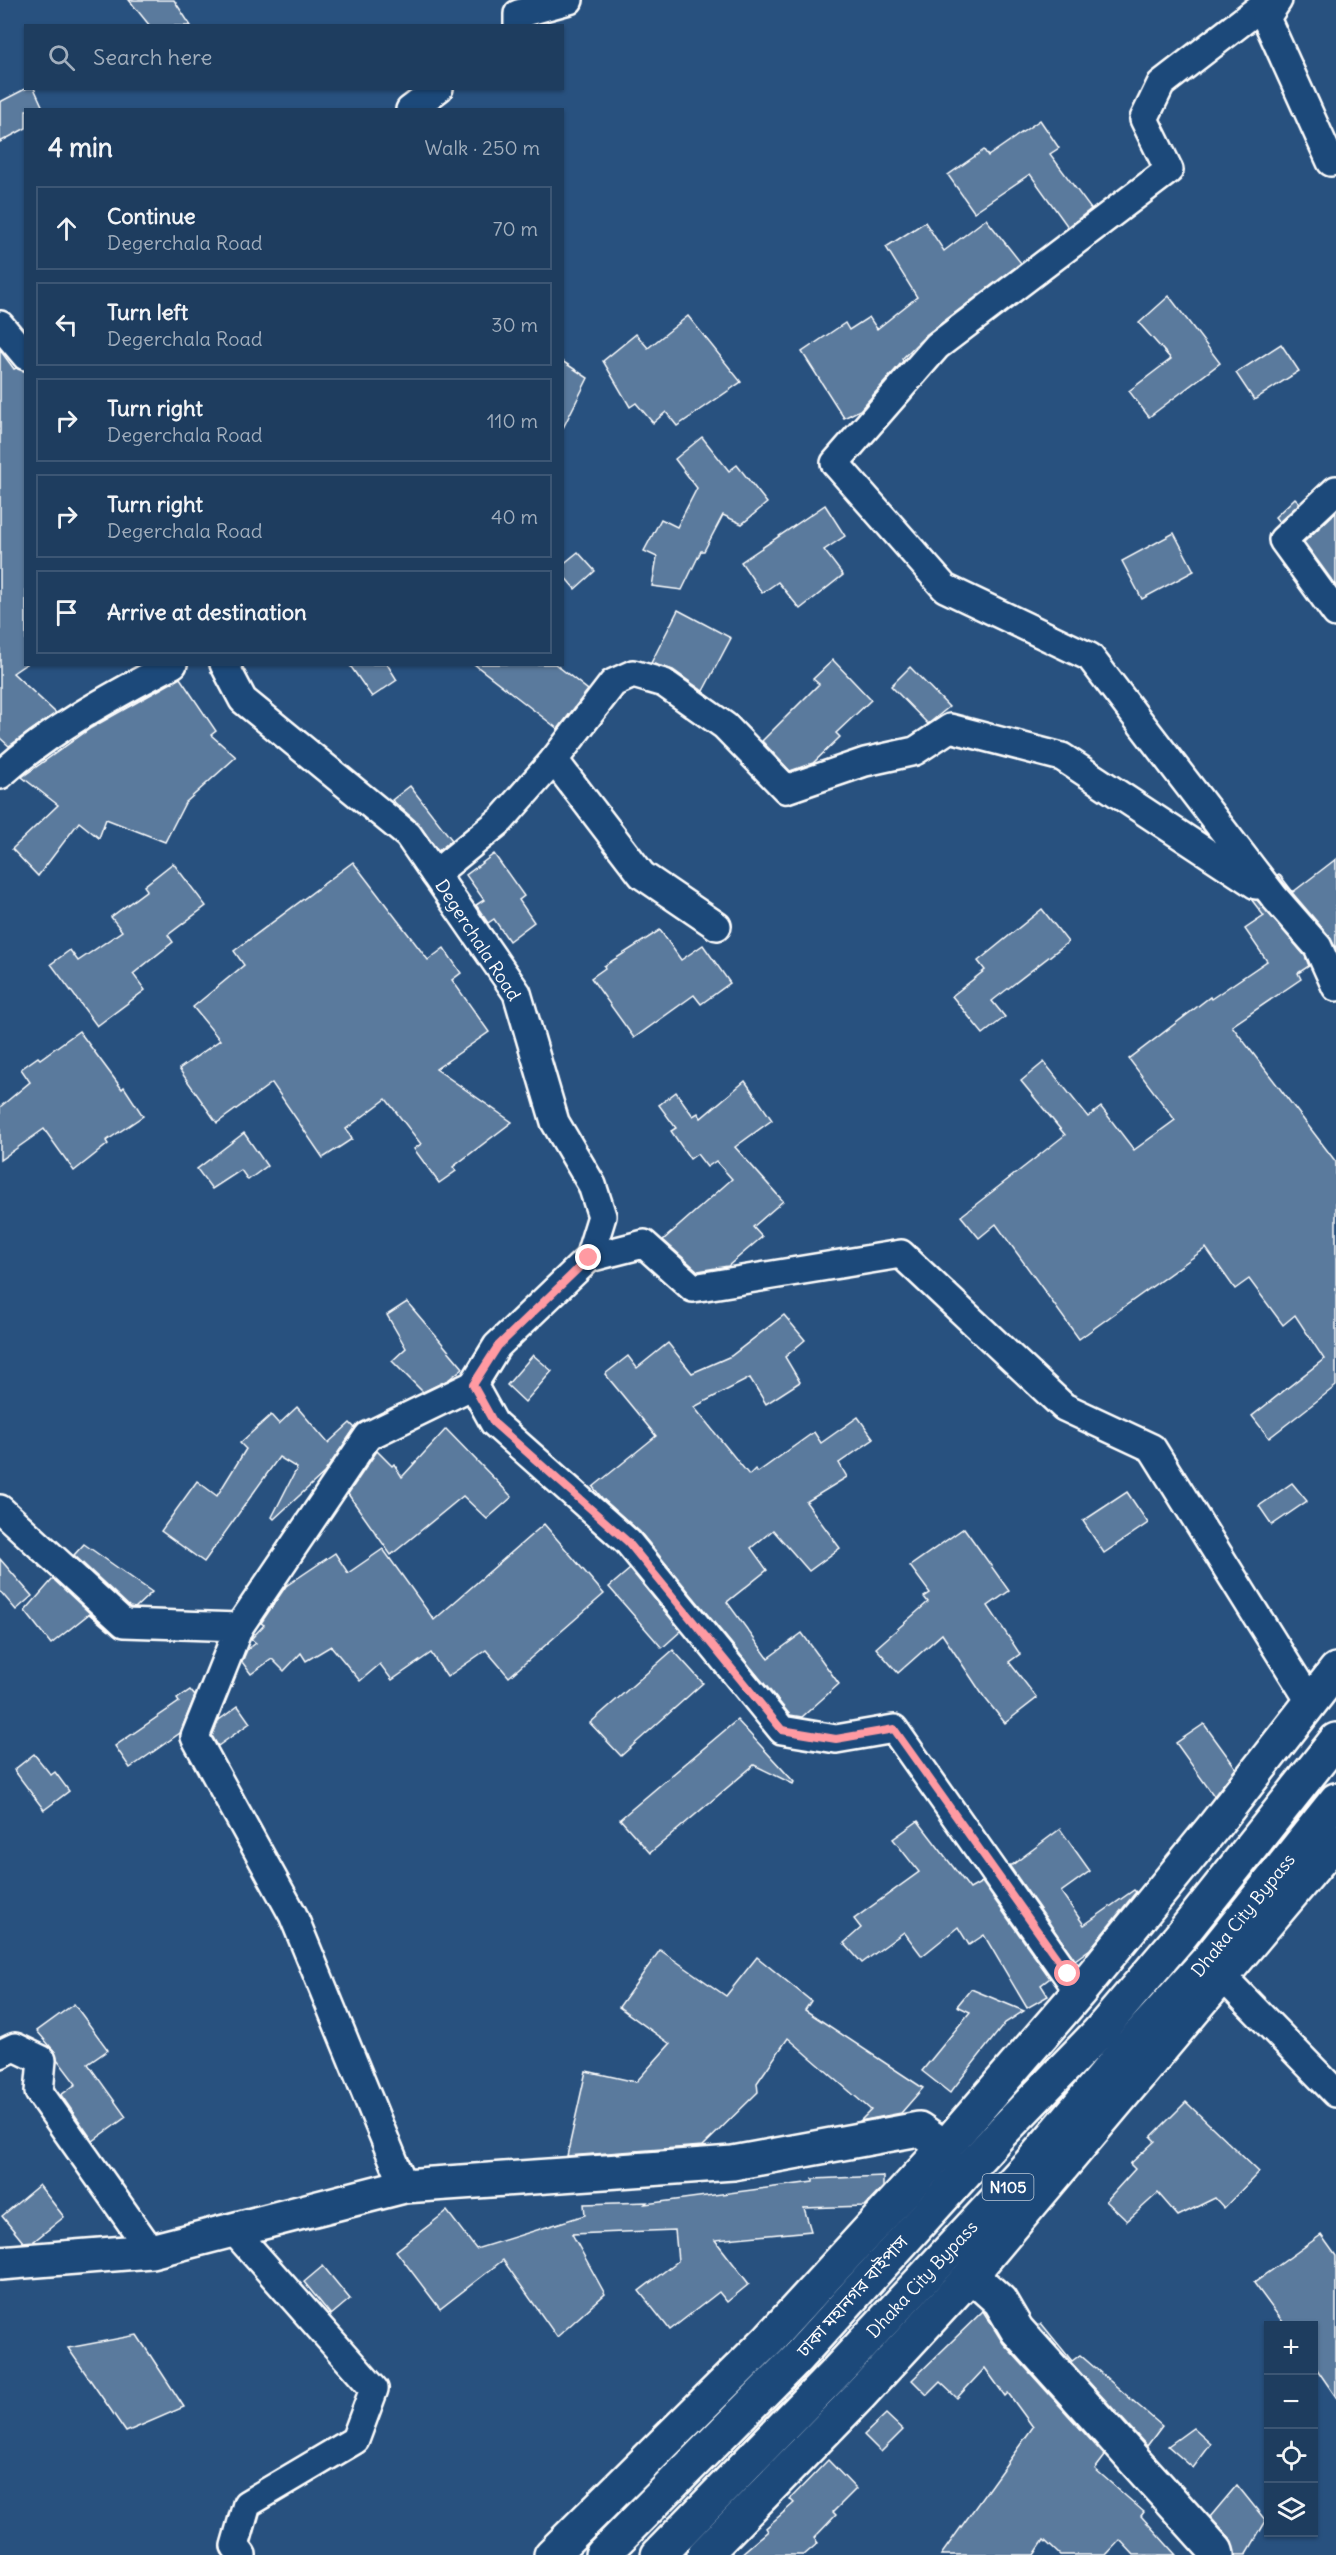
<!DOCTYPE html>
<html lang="en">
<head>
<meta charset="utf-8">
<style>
  body { margin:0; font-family:Delius,"Noto Sans Bengali",sans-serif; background:#264465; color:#f1f3f6 }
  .controls { position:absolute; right:18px; bottom:18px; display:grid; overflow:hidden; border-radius:0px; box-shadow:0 2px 4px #0004 }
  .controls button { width:54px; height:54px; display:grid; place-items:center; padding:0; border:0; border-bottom:2px solid #3c5674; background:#1e3d5f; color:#f1f3f6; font:30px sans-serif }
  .stop { position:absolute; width:18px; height:18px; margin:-14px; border:4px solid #ff9aa2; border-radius:50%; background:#fff }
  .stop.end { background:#ff9aa2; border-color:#fff; box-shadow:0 2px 6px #0008 }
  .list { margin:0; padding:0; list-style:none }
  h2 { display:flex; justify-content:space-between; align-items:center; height:78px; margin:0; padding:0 24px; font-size:26px }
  h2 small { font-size:20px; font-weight:400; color:#a1aebd }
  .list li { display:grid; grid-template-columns:39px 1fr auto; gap:18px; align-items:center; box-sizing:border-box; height:84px; margin:0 12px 12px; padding:0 12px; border:2px solid #3c5674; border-radius:0px }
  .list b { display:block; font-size:22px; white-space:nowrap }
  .list p { margin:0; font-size:20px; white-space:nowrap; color:#a1aebd }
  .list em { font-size:20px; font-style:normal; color:#a1aebd }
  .icon { flex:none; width:33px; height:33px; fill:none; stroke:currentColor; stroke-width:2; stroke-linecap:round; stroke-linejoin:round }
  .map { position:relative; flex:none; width:1336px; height:2555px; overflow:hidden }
  .search { position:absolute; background:#1e3d5f; box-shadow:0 2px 4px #0004; left:24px; top:24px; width:540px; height:66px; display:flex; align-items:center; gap:15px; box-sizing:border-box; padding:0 21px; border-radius:0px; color:#a1aebd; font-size:22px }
  .panel { position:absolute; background:#1e3d5f; box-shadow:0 2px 4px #0004; left:24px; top:108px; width:540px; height:558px; border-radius:0px }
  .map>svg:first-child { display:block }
  .building { fill:#5a7a9d; stroke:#fff; stroke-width:1.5 }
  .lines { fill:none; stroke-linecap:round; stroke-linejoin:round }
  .street-casing { stroke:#fff; stroke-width:32 }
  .secondary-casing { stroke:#fff; stroke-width:38 }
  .highway-casing { stroke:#fff; stroke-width:38 }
  .street { stroke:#1f4a7a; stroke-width:27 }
  .secondary { stroke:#1f4a7a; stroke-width:33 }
  .highway { stroke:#1f4a7a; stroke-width:33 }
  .route { stroke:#ff9aa2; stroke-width:8 }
  .labels { text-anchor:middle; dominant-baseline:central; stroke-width:4.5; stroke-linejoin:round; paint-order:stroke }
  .shield { fill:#1f4a7a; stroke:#bcc9d7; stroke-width:1.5 }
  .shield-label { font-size:16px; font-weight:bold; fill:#fff }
  .street-label { font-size:18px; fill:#fff; stroke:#1f4a7a }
</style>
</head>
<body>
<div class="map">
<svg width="1336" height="2555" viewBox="0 0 1336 2555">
  <rect width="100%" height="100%" fill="#28517f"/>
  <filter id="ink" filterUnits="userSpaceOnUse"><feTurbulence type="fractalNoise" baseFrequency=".0167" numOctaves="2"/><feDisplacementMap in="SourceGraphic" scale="12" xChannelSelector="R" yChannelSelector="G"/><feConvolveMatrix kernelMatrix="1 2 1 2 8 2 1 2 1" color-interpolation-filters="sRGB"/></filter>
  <g filter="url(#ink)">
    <g class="building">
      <path d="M 129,0 L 174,0 L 191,26 L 150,26 Z"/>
      <path d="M 27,88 L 34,88 L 44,110 L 26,110 L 26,128 L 0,142 L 0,102 Z"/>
      <path d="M 1040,120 L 1059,148 L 1050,154 L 1091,209 L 1068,227 L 1030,174 L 974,212 L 948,175 L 984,150 L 988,156 Z"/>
      <path d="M 986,219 L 1021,263 L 927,334 L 902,359 L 903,361 L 860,410 L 844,418 L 802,352 L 845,323 L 849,330 L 869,317 L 877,329 L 917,297 L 886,247 L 925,222 L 944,251 Z"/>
      <path d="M 1169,296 L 1220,363 L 1149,417 L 1129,391 L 1171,359 L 1139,323 Z"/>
      <path d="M 688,316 L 741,382 L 677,426 L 666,412 L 653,423 L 636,403 L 630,407 L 603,361 L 636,334 L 648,348 Z"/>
      <path d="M 1281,344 L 1299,371 L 1254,400 L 1236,373 Z"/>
      <path d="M 0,350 L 14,369 L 16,368 L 26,371 L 26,664 L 13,673 L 56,713 L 9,746 L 0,738 Z"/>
      <path d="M 562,361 L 588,378 L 562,430 Z"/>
      <path d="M 702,437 L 729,471 L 737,465 L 767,503 L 742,524 L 723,515 L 704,551 L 701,551 L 682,590 L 652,586 L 657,557 L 644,551 L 661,519 L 677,527 L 697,488 L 675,459 Z"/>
      <path d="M 1295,498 L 1300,503 L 1279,522 L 1275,517 Z"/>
      <path d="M 825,505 L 845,536 L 824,550 L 843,575 L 800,609 L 778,582 L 762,593 L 741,562 Z"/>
      <path d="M 1336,512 L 1336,586 L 1304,542 Z"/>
      <path d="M 1174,533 L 1194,571 L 1142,599 L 1122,561 Z"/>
      <path d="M 578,552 L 595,571 L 575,589 L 562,574 L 562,565 Z"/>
      <path d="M 678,610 L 731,638 L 703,691 L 673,670 L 651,663 Z"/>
      <path d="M 833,660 L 871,700 L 836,733 L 840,737 L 813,763 L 790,771 L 762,741 L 819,684 L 813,679 Z"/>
      <path d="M 349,664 L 387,664 L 397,680 L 372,697 Z"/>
      <path d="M 474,664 L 555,664 L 588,690 L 558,729 Z"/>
      <path d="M 910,667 L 949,707 L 928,724 L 891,686 Z"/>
      <path d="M 180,678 L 216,731 L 211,735 L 236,757 L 185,803 L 165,842 L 106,819 L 99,838 L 79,822 L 38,876 L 12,849 L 58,805 L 22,777 L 91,728 Z"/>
      <path d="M 410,786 L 452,840 L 438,851 L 418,823 L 392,800 Z"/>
      <path d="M 494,854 L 524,896 L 519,900 L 534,922 L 509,941 L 494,919 L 488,923 L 476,905 L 484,900 L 466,875 Z"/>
      <path d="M 1336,859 L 1336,949 L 1330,937 L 1277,875 L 1279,874 L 1293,892 Z"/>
      <path d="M 353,862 L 428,960 L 444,948 L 461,973 L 452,980 L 489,1032 L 436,1069 L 512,1122 L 453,1167 L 456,1171 L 439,1183 L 414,1149 L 421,1144 L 386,1099 L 346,1129 L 352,1139 L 323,1158 L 272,1083 L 217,1123 L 179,1069 L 220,1040 L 193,1007 L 244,965 L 234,951 Z"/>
      <path d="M 173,863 L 206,906 L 168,935 L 173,942 L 133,974 L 145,990 L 97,1026 L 51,964 L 70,950 L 78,961 L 122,931 L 111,917 L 147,890 L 144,886 Z"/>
      <path d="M 1251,899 L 1257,900 L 1305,956 L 1309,966 L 1298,973 L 1301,979 L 1232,1026 L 1336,1162 L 1336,1386 L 1269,1438 L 1252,1416 L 1324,1359 L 1295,1315 L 1283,1325 L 1249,1279 L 1235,1289 L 1206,1248 L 1079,1339 L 996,1224 L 979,1238 L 961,1216 L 1065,1135 L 1021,1081 L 1044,1062 L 1088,1117 L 1101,1107 L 1134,1150 L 1175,1120 L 1129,1059 L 1210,997 L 1211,999 L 1267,961 L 1245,929 L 1264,916 Z"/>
      <path d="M 1042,909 L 1068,942 L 992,1001 L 1005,1017 L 983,1034 L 952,996 L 985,970 L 978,961 Z"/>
      <path d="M 660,930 L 681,960 L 703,945 L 730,983 L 701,1004 L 694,995 L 634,1038 L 591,978 L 605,968 L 604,966 Z"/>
      <path d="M 79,1031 L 122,1089 L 124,1087 L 143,1116 L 106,1141 L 108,1144 L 74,1171 L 44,1129 L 0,1160 L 0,1107 L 30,1082 L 21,1069 L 38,1057 L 40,1059 Z"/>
      <path d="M 745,1081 L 772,1120 L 735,1147 L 783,1201 L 753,1227 L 762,1237 L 728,1266 L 698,1271 L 663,1240 L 732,1179 L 716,1161 L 707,1167 L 697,1154 L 690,1159 L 671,1131 L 676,1128 L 659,1105 L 676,1092 L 693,1116 L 698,1113 L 701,1118 Z"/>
      <path d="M 244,1133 L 267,1166 L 248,1180 L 241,1170 L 212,1189 L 197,1169 Z"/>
      <path d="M 407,1302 L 463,1368 L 448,1380 L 423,1392 L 392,1361 L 406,1348 L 387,1315 Z"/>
      <path d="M 784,1315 L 805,1340 L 785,1357 L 800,1382 L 766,1404 L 750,1378 L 694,1407 L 749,1475 L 755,1469 L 758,1472 L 814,1432 L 821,1443 L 858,1417 L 874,1439 L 839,1463 L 847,1477 L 806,1502 L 840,1548 L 809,1571 L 773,1530 L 751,1548 L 767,1570 L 727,1602 L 768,1658 L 802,1633 L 839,1684 L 802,1717 L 790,1715 L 640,1532 L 602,1498 L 593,1487 L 656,1436 L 605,1374 L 628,1356 L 637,1368 L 668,1343 L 692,1373 L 731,1356 Z"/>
      <path d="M 533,1355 L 552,1371 L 525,1402 L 507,1385 Z"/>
      <path d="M 297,1407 L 328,1443 L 350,1423 L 355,1428 L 324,1473 L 274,1519 L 272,1517 L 297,1468 L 279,1457 L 204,1562 L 161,1531 L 197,1481 L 217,1496 L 246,1449 L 240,1443 L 271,1415 L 279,1424 Z"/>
      <path d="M 446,1429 L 512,1497 L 487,1519 L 463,1496 L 391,1555 L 348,1494 L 377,1451 L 392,1466 L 394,1464 L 402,1477 Z"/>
      <path d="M 1292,1483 L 1307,1501 L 1272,1525 L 1259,1506 Z"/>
      <path d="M 1127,1492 L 1148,1523 L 1104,1553 L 1083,1521 Z"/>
      <path d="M 544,1524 L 604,1594 L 509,1677 L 486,1650 L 447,1677 L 431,1653 L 392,1680 L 380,1664 L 360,1681 L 331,1646 L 306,1661 L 301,1653 L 284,1671 L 272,1659 L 251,1674 L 242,1662 L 247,1650 L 256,1643 L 251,1639 L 264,1625 L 261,1623 L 286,1586 L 335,1553 L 348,1573 L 383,1549 L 434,1620 Z"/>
      <path d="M 964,1528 L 1009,1591 L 988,1606 L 1020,1654 L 1009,1662 L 1037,1698 L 1005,1723 L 984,1697 L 942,1634 L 898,1673 L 876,1648 L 928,1602 L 924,1597 L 930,1593 L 910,1566 Z"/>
      <path d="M 84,1544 L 152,1592 L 135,1608 L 130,1607 L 74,1555 Z"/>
      <path d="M 0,1559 L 32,1596 L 16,1610 L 0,1591 Z"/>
      <path d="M 630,1569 L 681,1631 L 662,1648 L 609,1587 Z"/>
      <path d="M 53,1579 L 109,1631 L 89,1614 L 51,1644 L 25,1611 Z"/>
      <path d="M 673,1650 L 703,1683 L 621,1756 L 590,1723 Z"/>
      <path d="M 190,1690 L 195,1696 L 180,1733 L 130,1768 L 115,1746 L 179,1702 L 177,1699 Z"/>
      <path d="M 238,1706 L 250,1723 L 218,1746 L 212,1736 L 219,1720 Z"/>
      <path d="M 737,1720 L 794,1782 L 793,1784 L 754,1765 L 650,1853 L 620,1819 Z"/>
      <path d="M 1204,1724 L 1236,1768 L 1214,1796 L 1176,1743 Z"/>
      <path d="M 34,1754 L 51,1775 L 55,1772 L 69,1791 L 44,1810 L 14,1770 Z"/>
      <path d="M 918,1821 L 970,1889 L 982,1882 L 1050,1978 L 1041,1985 L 1048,1996 L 1027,2008 L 984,1935 L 969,1945 L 958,1927 L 922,1956 L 904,1932 L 862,1963 L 844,1943 L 861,1928 L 854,1919 L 919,1872 L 893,1839 Z"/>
      <path d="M 1060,1829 L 1090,1871 L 1061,1892 L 1084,1925 L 1134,1890 L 1136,1892 L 1090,1949 L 1075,1960 L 1009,1865 L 1012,1865 Z"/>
      <path d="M 660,1950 L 726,1996 L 757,1957 L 811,2001 L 805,2010 L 923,2088 L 901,2113 L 860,2121 L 871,2110 L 788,2038 L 757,2083 L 758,2092 L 703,2146 L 567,2156 L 586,2071 L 636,2082 L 670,2044 L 619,2007 Z"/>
      <path d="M 971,1989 L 1024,2011 L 1005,2023 L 950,2093 L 922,2071 L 970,2012 L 957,2006 Z"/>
      <path d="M 74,2004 L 108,2050 L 88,2064 L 126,2117 L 93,2141 L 61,2095 L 76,2084 L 57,2059 L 55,2052 L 37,2031 Z"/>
      <path d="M 1186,2102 L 1259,2172 L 1224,2208 L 1215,2198 L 1178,2216 L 1158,2193 L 1127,2221 L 1106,2201 L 1135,2169 L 1130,2164 L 1155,2141 L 1151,2137 Z"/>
      <path d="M 883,2176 L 883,2187 L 865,2206 L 804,2208 L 811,2231 L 715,2240 L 749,2284 L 727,2302 L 719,2292 L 670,2330 L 639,2291 L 678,2261 L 675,2230 L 572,2234 L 605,2294 L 557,2337 L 503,2260 L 440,2309 L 396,2251 L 447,2211 L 476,2249 L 585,2215 L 584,2204 L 647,2202 L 645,2204 L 813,2182 L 813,2179 Z"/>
      <path d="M 39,2185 L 64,2217 L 34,2241 L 23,2242 L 2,2216 Z"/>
      <path d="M 1321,2235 L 1336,2256 L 1336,2397 L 1314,2365 L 1314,2325 L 1285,2325 L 1254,2283 Z"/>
      <path d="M 323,2266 L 350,2299 L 331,2315 L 304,2282 Z"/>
      <path d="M 983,2311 L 1003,2343 L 1105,2456 L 1095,2469 L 1144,2512 L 1141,2516 L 1176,2555 L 1134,2555 L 1120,2540 L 1106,2555 L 1060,2555 L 1044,2540 L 1034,2555 L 941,2555 L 1033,2427 L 1008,2393 L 1005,2396 L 985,2368 L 957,2398 L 940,2382 L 927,2395 L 912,2380 Z"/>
      <path d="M 1041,2323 L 1072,2361 L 1080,2355 L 1162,2426 L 1147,2446 L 1038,2326 Z"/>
      <path d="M 137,2335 L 184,2407 L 126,2432 L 68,2348 Z"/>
      <path d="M 886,2414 L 903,2430 L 881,2452 L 864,2435 Z"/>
      <path d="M 1193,2428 L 1211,2444 L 1193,2468 L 1168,2446 Z"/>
      <path d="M 828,2460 L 856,2489 L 833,2512 L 836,2515 L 814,2538 L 818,2543 L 804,2555 L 740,2555 L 768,2531 L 766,2528 L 794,2503 L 790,2499 Z"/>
      <path d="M 1237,2485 L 1266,2521 L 1246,2555 L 1235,2555 L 1230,2539 L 1210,2517 Z"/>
    </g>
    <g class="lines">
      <g class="street-casing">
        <g id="street">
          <path d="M 1270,0 L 1161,84 L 1144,119 L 1169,170 L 937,346 L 835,463 L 945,588 L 1090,657 L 1275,898 L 1318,947 L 1336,987"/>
          <path d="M 1278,0 L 1266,18 L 1331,162 L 1336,159"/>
          <path d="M 518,26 L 518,14 L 569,0"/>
          <path d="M 410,110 L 439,88"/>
          <path d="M 0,325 L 26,356"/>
          <path d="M 1336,490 L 1283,540 L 1336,613"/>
          <path d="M 224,664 L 243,700 L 408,835 L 517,993 L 555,1122 L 592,1185 L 602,1216 L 589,1258 L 497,1346 L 473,1385 L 494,1423 L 628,1542 L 782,1730 L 836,1739 L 894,1729 L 1079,1992"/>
          <path d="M 554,760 L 642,875 L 717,926"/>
          <path d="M 0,775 C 51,729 112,696 173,664"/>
          <path d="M 435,874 L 501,820 L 554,760 L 613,683 L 633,674 L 664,683 L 725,726 L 786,789 L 865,762 L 915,751 L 950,728 L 1062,757 L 1256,885"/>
          <path d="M 589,1258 L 644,1244 L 693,1288 L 901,1254 L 1064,1407 L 1152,1448 L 1311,1703"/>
          <path d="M 0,1509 L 124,1623 L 239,1627 L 195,1737 L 293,1915 L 404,2186"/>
          <path d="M 239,1627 L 368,1436 L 473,1385"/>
          <path d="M 1223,1977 L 1336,2093"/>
          <path d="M 0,2054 L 15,2047 L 42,2060 L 39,2092 L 151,2251"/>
          <path d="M 234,2231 L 374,2389 L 355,2440 L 247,2504 L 235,2546 L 242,2555"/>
        </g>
      </g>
      <g class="secondary-casing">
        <g id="secondary">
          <path d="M 0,2263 L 151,2251 L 404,2186 L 733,2163 L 919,2129 L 945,2147"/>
          <path d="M 971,2275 L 1000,2301 L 1017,2330 L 1216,2551 L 1217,2555"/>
          <path d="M 551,2555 L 768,2340 L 945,2147 L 1079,1992 L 1215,1825 L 1336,1670"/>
          <path d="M 704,2555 L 859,2396 L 971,2275 L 1336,1841"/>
        </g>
      </g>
      <g class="highway-casing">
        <g id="highway">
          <path d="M 602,2555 L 796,2359 L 1002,2132 L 1098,2033 L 1179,1938 L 1336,1740"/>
          <path d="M 658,2555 L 836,2372 L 1029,2165 L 1122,2054 L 1208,1960 L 1336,1800"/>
        </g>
      </g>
      <use href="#street" class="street"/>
      <use href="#secondary" class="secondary"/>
      <use href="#highway" class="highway"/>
    </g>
  </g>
  <g class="lines" filter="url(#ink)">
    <path class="route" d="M 589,1258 L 498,1346 L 473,1385 L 494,1423 L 628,1542 L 782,1730 L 836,1739 L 894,1729 L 1068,1974"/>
  </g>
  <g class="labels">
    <rect class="shield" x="982.5" y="2174" width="51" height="26" rx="4.5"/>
    <g class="shield-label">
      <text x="1008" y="2187">N105</text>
    </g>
    <g class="street-label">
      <text transform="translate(478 940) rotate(57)">Degerchala Road</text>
      <text transform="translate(1243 1915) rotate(-51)">Dhaka City Bypass</text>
      <text transform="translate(922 2279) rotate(-47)">Dhaka City Bypass</text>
      <text transform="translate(852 2296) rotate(-48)">ঢাকা মহানগর বাইপাস</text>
    </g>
  </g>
</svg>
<div class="controls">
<button>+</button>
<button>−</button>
<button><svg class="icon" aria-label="locate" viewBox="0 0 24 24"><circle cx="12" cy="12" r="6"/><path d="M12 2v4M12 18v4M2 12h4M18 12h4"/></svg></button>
<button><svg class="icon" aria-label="layers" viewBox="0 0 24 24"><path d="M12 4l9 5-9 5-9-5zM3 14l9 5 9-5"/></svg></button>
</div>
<div class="stop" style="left:1068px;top:1974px"></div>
<div class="stop end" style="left:589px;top:1258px"></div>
<div class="search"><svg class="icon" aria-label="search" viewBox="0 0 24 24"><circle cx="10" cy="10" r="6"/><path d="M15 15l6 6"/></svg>Search here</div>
<section class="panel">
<h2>4 min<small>Walk · 250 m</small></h2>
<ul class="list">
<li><svg class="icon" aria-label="ahead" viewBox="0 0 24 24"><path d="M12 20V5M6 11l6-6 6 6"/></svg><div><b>Continue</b><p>Degerchala Road</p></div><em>70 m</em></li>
<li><svg class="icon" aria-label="left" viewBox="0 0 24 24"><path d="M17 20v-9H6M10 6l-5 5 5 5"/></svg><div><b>Turn left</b><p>Degerchala Road</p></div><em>30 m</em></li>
<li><svg class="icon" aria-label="right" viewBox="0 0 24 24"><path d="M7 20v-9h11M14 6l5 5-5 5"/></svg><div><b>Turn right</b><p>Degerchala Road</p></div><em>110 m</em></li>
<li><svg class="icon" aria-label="right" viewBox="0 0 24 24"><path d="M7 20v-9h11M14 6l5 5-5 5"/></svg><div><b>Turn right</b><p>Degerchala Road</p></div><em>40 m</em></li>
<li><svg class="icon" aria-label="arrive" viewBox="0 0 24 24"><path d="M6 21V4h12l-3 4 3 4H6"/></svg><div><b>Arrive at destination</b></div></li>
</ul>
</section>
</div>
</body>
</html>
